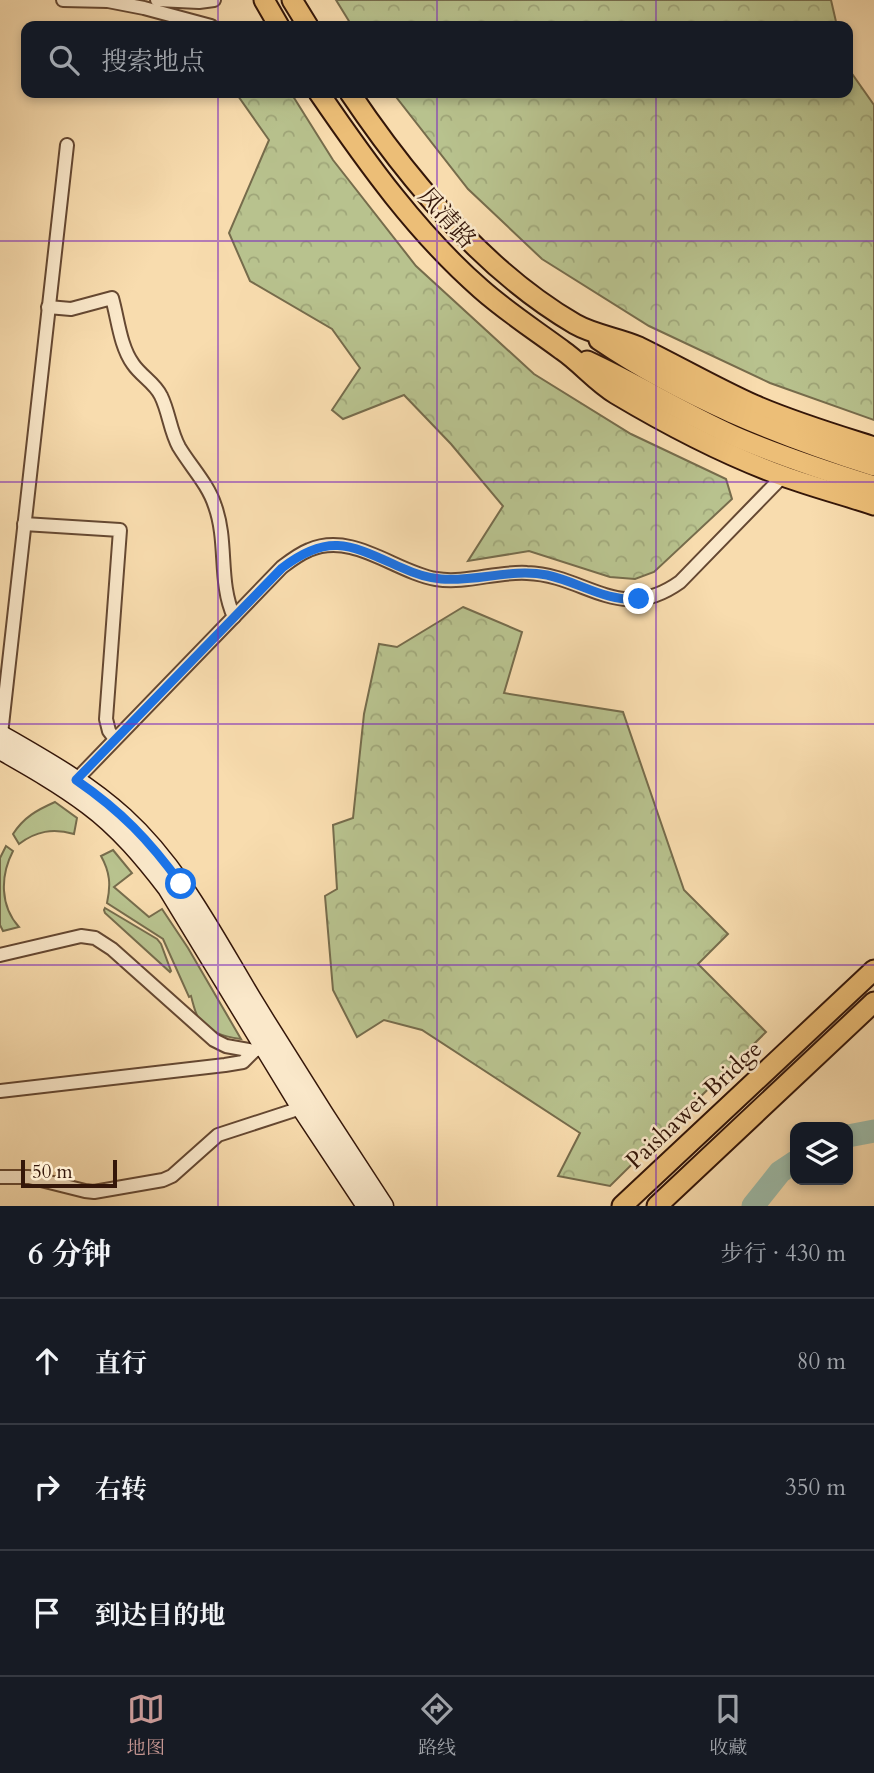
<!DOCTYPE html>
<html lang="zh">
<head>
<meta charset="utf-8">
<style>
  body { margin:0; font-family:Cardo,"Noto Serif SC",serif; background:#242831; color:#f1f3f6 }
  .controls { position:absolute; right:21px; bottom:21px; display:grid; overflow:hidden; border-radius:14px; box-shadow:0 4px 10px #0003 }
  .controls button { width:63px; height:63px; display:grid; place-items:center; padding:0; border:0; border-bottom:2px solid #363941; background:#171b24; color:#f1f3f6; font:35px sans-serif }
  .scale { position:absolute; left:21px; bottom:18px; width:96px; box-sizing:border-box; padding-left:7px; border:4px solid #341609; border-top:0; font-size:19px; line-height:24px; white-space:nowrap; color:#341609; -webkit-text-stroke:5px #fae8ca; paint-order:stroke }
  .stop { position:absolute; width:21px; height:21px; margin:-16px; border:5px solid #1a73e8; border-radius:50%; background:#fff }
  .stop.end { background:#1a73e8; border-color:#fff; box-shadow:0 2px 7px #0008 }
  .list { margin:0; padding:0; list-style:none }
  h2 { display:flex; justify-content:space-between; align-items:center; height:91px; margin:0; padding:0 28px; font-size:30px }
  h2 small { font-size:23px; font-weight:400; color:#9ea1a6 }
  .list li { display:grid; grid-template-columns:46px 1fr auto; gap:21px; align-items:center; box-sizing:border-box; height:126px; padding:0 28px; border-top:2px solid #363941 }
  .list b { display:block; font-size:26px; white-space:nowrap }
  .list em { font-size:23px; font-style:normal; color:#9ea1a6 }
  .icon { flex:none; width:38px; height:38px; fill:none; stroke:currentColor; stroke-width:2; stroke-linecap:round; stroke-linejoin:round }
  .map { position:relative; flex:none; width:874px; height:1206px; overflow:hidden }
  .search { position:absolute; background:#171b24; box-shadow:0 4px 10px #0003; left:21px; right:21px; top:21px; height:77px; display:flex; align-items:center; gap:18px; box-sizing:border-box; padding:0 24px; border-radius:14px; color:#9ea1a6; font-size:26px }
  .sheet { height:469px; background:#171b24 }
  nav { display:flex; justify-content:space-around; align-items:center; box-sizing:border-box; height:98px; border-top:2px solid #363941; background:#171b24; font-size:19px; color:#9ea1a6 }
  nav a { display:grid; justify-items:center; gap:4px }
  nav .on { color:#c59692 }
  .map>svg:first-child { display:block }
  .grass { fill:#b8c28e; stroke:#766c4c; stroke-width:2 }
  .forest { fill:url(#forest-crowns); stroke:#766c4c; stroke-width:2 }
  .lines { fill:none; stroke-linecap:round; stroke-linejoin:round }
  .river { stroke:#9dbcaa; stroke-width:23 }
  .street-casing { stroke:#654832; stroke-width:16 }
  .secondary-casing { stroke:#341609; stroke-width:21 }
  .primary-casing { stroke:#341609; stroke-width:23 }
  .street { stroke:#fae8ca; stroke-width:12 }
  .secondary { stroke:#fae8ca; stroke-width:18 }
  .primary { stroke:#ecbe77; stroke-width:19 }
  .route { stroke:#1a73e8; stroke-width:9 }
  .grid { fill:none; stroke:#7b2cbf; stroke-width:2; stroke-opacity:0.55 }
  .labels { text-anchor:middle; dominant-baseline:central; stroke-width:5; stroke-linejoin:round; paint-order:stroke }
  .street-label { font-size:24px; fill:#341609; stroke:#fae8ca }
</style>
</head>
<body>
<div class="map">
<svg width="874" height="1206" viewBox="0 0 874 1206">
  <defs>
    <pattern id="forest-crowns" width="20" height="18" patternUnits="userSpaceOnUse" patternTransform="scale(1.75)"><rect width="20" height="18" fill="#b8c28e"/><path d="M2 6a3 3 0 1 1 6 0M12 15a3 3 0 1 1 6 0" fill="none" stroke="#9fa679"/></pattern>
  </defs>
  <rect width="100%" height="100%" fill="#f8dcae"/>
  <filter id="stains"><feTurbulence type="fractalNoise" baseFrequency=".00286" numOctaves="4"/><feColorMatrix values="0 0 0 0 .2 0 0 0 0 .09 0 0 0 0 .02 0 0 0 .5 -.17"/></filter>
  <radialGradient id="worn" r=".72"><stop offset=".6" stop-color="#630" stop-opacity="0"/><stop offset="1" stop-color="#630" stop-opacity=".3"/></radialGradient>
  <g class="grass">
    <path d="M 55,802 L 77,818 L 74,834 C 53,828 36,831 19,844 L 13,834 C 24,817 37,810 55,802 Z"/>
    <path d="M 6,846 L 13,851 C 0,876 0,906 19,927 L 3,931 L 0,925 L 0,858 Z"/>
    <path d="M 113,850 L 132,873 L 114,887 L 149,917 L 162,909 L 188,948 L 241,1039 C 225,1037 208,1032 199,1019 C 195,1013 193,1003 191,996 L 189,997 L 163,939 L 107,903 C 111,885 110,872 101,856 Z"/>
    <path d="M 105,908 L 157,939 L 161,944 L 171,971 L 170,972 L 105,913 L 104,910 Z"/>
  </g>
  <g class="forest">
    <path d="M 336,0 L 831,0 L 837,26 L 352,26 Z"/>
    <path d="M 848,68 L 874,105 L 874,420 L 770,383 L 649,326 L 542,259 L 468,189 L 393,93 L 848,93 Z"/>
    <path d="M 236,93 L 291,93 L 333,160 L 416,266 L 534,374 L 631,434 L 726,479 L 732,499 L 654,572 L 635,579 L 610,577 L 529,551 L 468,561 L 503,506 L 451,444 L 404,395 L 343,419 L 332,410 L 360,368 L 332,329 L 250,281 L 229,233 L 269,140 Z"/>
    <path d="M 463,607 L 522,632 L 504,693 L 623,712 L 684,890 L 728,934 L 698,964 L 766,1032 L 610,1186 L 558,1176 L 580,1133 L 422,1030 L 384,1020 L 357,1037 L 333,990 L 325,896 L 337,889 L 333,825 L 353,818 L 364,714 L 379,644 L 397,647 Z"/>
  </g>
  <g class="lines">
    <g class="river">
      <path d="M 848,1136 L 874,1131"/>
      <path d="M 753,1206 L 780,1172 L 795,1162"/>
    </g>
    <g class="street-casing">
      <g id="street">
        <path d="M 63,0 L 108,1"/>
        <path d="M 117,0 L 108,1 L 144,8 L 211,26"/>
        <path d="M 157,0 L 199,2 L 214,0"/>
        <path d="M 48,307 L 71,309 L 112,298 C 118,319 120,346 133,364 C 141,376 155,383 161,396 C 169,412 170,431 179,447 C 191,467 208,484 215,506 C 228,542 218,582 234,617"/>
        <path d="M 24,524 L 120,530 L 106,719 L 109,731 L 115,739"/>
        <path d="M 1,734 L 67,145"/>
        <path d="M 76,780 L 282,567 C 290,561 299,554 309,550 C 353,531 395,572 436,579 C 466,584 497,571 527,573 C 586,575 620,625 680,582 L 783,476"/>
        <path d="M 0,955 L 81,936 L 95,938 L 112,949 L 214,1040 L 226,1046 L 254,1051"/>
        <path d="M 0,1091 L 225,1065 L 243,1062 L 254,1051 L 259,1049"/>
        <path d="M 0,1177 L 29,1177 L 85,1191 L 94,1192 L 163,1180 L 172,1176 L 218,1135 L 301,1108"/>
      </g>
    </g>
    <g class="secondary-casing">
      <g id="secondary">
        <path d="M 0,734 C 43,759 87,783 124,817 C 179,867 214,936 252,999 C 295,1069 339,1138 384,1206"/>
        <path d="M 0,750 C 30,767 60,784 88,805 C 119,828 144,858 167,888 L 301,1108 L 366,1206"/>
      </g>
    </g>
    <g class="primary-casing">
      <g id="primary">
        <path d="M 264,0 L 279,26"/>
        <path d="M 292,0 L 308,26"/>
        <path d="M 319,93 C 367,163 417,233 481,289 C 507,312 535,330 562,350 C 581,363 596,382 616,394 C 668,425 725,455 783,476 C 813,487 844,495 874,505"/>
        <path d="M 350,93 C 408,179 484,271 575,324 C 594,335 619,338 639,347 C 678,366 714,387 754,405 C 793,422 833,434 874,447"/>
        <path d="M 599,340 C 683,397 777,435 874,466"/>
        <path d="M 587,361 C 639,385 688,416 741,439 C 784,457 829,472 874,486"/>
        <path d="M 622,1206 L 874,970"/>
        <path d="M 657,1206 L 874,1002"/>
      </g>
    </g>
    <use href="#street" class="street"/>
    <use href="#secondary" class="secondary"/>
    <use href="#primary" class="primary"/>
  </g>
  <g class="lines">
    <path class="route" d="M 181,884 C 149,840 121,811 76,780 L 282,568 C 329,532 351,545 400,567 C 413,573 427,578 441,579 C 477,582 511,568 547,575 C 579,582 606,602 639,599"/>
  </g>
  <path class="grid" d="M 218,0 L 218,26M 437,0 L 437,26M 656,0 L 656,26M 218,93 L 218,1206M 437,93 L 437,1206M 656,93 L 656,1206M 0,241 L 874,241M 0,482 L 874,482M 0,724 L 874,724M 0,965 L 874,965"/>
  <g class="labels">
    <g class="street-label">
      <text transform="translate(447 218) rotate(48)">凤清路</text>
      <text transform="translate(694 1105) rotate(-43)">Paishawei Bridge</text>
    </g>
  </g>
  <rect width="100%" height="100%" filter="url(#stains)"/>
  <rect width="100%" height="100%" fill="url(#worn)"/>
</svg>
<div class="controls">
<button><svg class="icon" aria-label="layers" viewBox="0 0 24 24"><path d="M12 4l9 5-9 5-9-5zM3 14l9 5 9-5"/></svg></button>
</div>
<div class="scale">50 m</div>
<div class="stop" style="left:181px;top:884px"></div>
<div class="stop end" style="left:639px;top:599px"></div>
<div class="search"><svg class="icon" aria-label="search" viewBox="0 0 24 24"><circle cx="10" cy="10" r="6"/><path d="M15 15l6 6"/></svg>搜索地点</div>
</div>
<section class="sheet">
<h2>6 分钟<small>步行 · 430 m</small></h2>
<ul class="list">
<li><svg class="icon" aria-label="ahead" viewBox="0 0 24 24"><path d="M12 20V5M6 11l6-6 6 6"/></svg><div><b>直行</b></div><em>80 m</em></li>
<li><svg class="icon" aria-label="right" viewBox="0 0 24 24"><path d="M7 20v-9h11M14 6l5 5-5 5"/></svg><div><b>右转</b></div><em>350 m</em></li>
<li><svg class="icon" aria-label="arrive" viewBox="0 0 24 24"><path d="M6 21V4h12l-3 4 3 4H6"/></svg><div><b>到达目的地</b></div></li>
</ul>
</section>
<nav>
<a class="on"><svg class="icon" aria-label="map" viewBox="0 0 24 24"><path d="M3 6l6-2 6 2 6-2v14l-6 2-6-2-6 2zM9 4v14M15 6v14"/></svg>地图</a>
<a><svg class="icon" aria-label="directions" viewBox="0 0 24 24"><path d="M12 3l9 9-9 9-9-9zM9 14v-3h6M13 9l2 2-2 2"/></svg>路线</a>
<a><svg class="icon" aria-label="saved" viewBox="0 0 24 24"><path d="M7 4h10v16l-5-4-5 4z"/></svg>收藏</a>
</nav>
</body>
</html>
